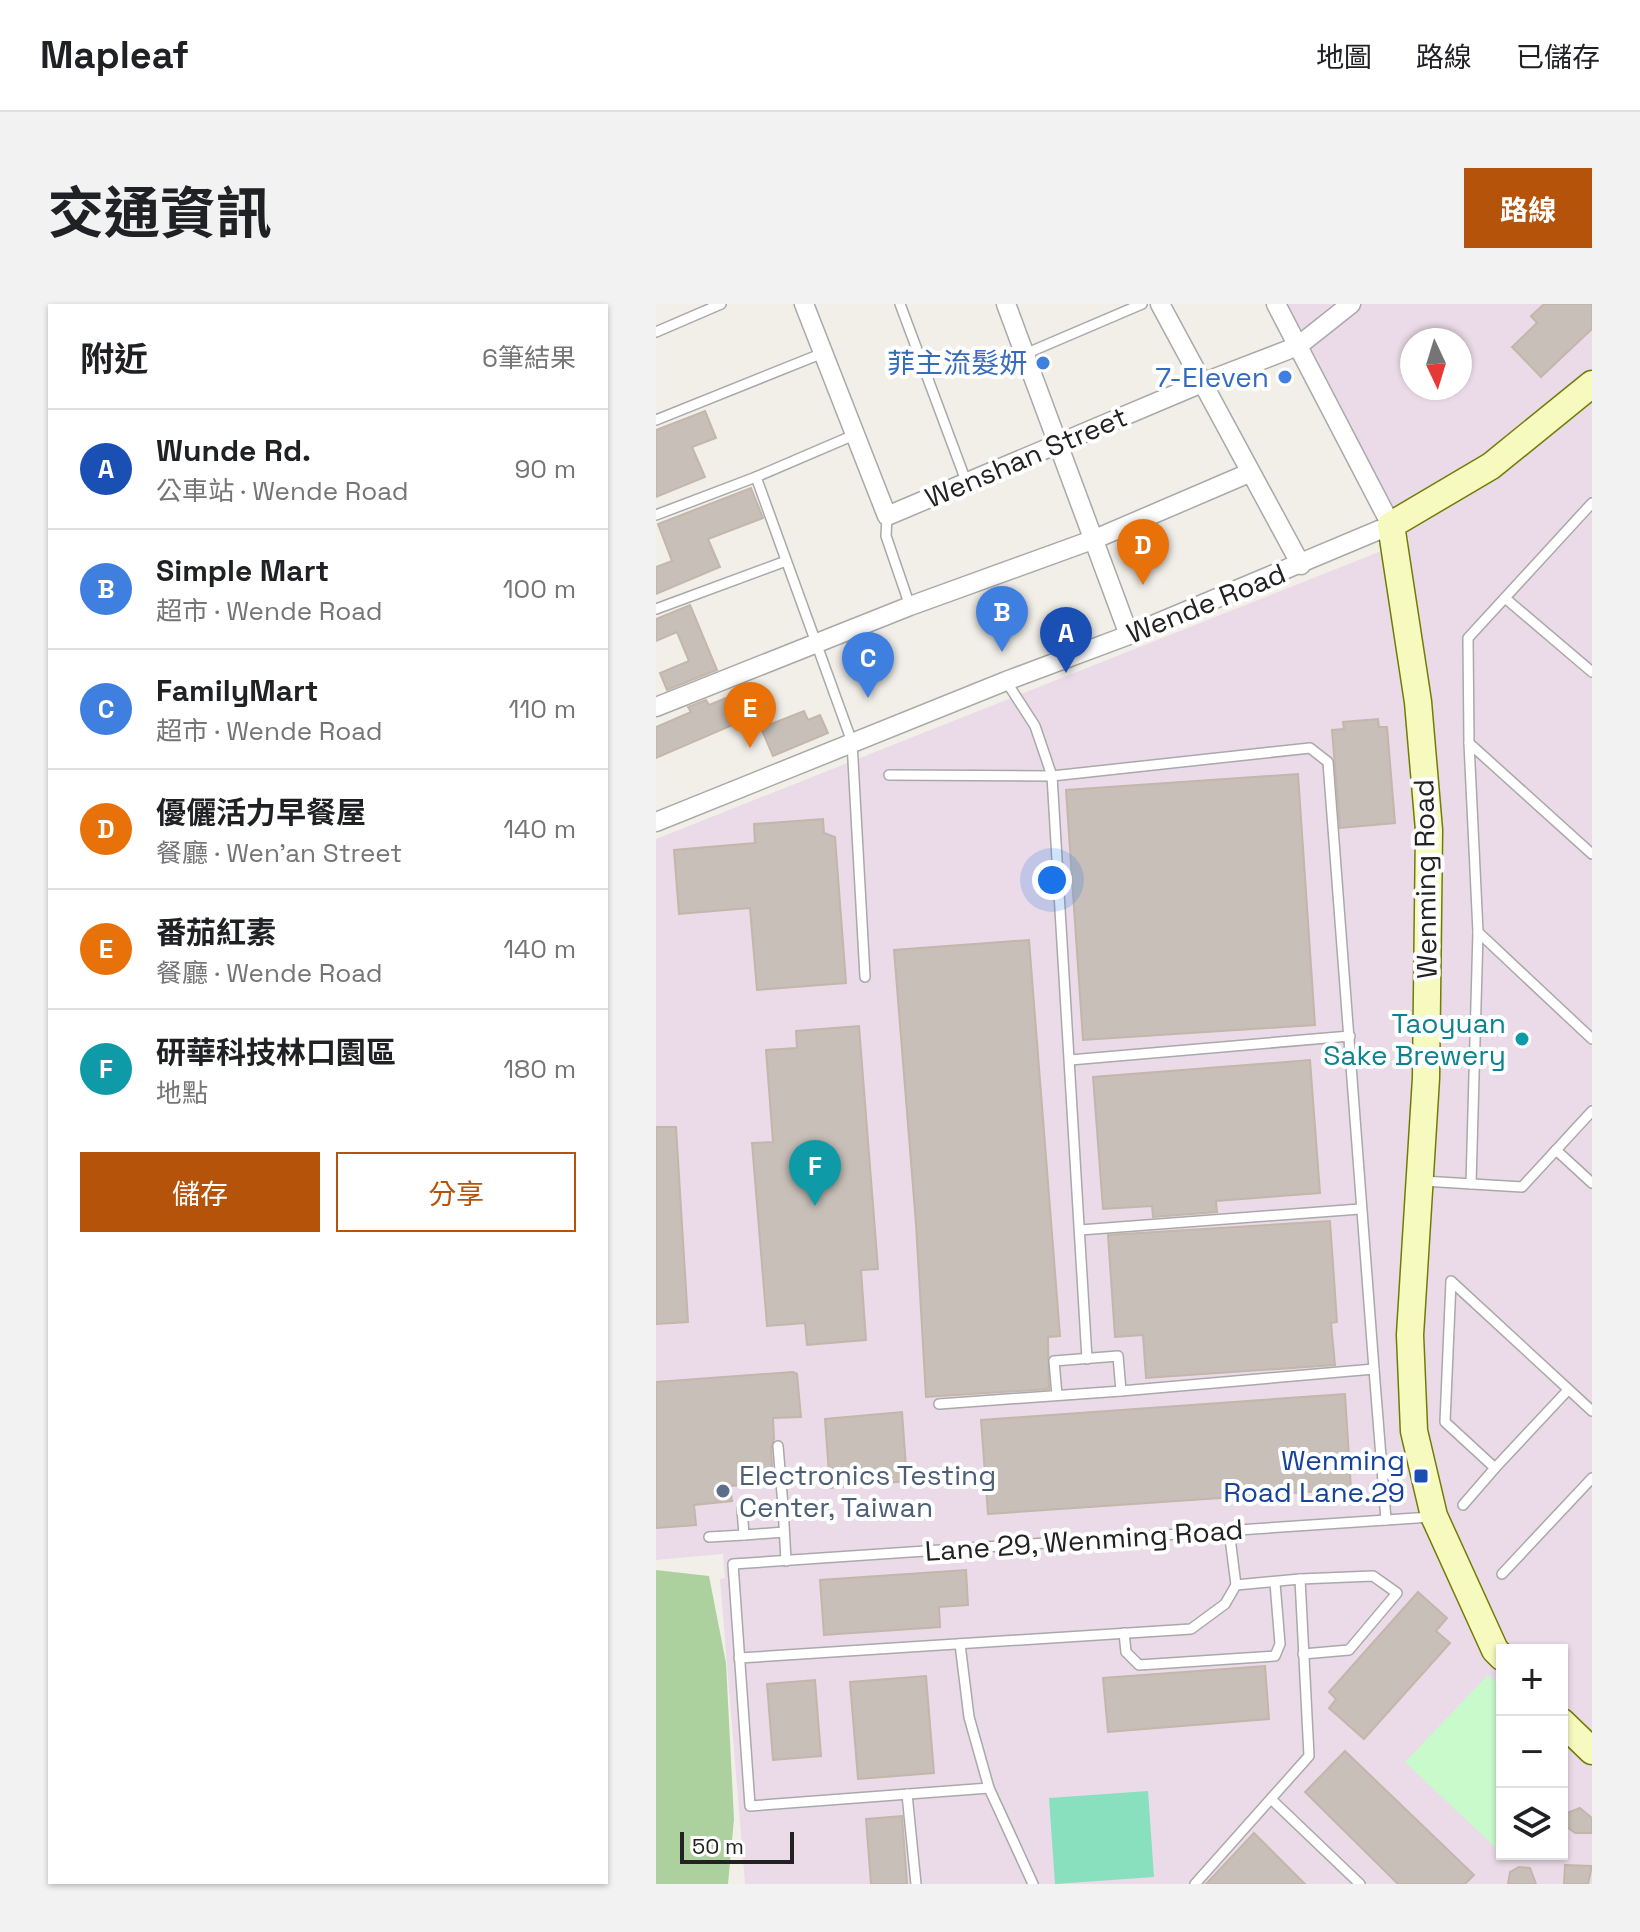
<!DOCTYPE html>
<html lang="zh-TW">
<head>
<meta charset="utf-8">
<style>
  body { margin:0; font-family:"Space Grotesk","Noto Sans TC",sans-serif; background:#f2f2f2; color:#202124 }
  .controls { position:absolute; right:24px; bottom:24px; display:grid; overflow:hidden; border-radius:0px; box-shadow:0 2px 6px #0004 }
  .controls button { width:72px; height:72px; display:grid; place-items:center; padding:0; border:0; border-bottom:2px solid #e0e0e0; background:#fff; color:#202124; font:40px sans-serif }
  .compass { position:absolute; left:744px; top:24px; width:72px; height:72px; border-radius:50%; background:#fff; box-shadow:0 2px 6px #0004; rotate:176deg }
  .scale { position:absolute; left:24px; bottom:20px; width:114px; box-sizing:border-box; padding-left:8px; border:4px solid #222; border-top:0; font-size:22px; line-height:28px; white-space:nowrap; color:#222; -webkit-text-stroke:6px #fff; paint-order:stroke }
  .you { position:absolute; left:396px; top:576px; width:28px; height:28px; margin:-20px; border:6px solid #fff; border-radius:50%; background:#1a73e8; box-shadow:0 0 0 12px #1a73e833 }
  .badge { display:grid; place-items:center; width:52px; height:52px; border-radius:50%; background:#b45309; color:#fff; font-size:26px; font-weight:700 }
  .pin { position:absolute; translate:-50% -66px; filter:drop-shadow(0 2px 4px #0008) }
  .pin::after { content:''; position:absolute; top:42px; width:28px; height:24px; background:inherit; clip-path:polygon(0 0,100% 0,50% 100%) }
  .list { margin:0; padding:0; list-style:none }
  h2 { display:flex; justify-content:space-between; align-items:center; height:104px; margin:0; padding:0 32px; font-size:34px }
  h2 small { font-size:26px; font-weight:400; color:#757577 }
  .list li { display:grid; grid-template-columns:52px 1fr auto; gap:24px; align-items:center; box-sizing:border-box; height:120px; padding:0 32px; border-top:2px solid #e0e0e0 }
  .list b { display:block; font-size:30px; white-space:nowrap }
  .list p { margin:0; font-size:26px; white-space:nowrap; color:#757577 }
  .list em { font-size:26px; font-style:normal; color:#757577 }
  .actions { display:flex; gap:16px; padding:24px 32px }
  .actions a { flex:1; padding:18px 0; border:2px solid #b45309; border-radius:0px; text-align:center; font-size:28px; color:#b45309 }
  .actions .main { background:#b45309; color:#fff }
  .icon { flex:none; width:44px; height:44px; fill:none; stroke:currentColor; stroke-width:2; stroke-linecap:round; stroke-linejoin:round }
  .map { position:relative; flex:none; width:936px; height:1580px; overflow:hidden; border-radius:0px }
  header { display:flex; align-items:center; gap:48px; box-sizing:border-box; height:112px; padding:0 40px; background:#fff; border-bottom:2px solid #e0e0e0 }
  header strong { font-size:38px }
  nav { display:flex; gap:44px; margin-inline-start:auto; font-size:28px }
  .intro { display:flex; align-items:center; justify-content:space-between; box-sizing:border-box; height:192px; padding:0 48px }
  h1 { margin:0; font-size:56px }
  .button { padding:20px 36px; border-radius:0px; background:#b45309; color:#fff; font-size:28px; font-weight:700 }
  main { display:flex; gap:48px; padding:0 48px }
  aside { flex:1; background:#fff; border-radius:0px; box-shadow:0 2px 6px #0004 }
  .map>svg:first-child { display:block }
  .industrial { fill:#ebdbe8; fill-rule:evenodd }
  .forest { fill:#add19e }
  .park { fill:#c8facc }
  .pitch { fill:#88e0be }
  .building { fill:#c7bfb8; stroke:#c4b6ab; stroke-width:2 }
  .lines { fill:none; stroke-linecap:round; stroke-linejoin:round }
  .lane-casing { stroke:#a9a9a9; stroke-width:12 }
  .street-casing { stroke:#a9a9a9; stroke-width:21 }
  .secondary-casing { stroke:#707d05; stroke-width:29 }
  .lane { stroke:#fff; stroke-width:9 }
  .street { stroke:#fff; stroke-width:18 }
  .secondary { stroke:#f7fabf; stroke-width:26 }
  .shop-dot { fill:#3f7fe0; stroke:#fff; stroke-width:3 }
  .culture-dot { fill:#0f9aa8; stroke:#fff; stroke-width:3 }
  .transit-dot { fill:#1a4fb4; stroke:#fff; stroke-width:3 }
  .service-dot { fill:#5c6f8a; stroke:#fff; stroke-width:3 }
  .labels { text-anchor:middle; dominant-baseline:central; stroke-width:8; stroke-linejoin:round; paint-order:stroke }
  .shop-label { font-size:28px; fill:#366cbe; stroke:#fff; text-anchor:end }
  .street-label { font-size:28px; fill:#222; stroke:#fff }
  .culture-label { font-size:28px; fill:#0d838f; stroke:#fff; text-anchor:end }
  .transit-label { font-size:28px; fill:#164399; stroke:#fff; text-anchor:end }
  .service-label { font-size:28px; fill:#4e5e75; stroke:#fff; text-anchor:start }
</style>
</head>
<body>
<header>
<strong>Mapleaf</strong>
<nav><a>地圖</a><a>路線</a><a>已儲存</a></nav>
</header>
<div class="intro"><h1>交通資訊</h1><a class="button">路線</a></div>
<main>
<aside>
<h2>附近<small>6筆結果</small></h2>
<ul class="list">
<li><span class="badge" style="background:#1a4fb4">A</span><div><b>Wunde Rd.</b><p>公車站 · Wende Road</p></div><em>90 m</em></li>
<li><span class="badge" style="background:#3f7fe0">B</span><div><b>Simple Mart</b><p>超市 · Wende Road</p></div><em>100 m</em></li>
<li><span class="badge" style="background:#3f7fe0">C</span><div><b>FamilyMart</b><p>超市 · Wende Road</p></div><em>110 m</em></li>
<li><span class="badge" style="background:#e8710a">D</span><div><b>優儷活力早餐屋</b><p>餐廳 · Wen'an Street</p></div><em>140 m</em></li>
<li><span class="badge" style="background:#e8710a">E</span><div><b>番茄紅素</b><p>餐廳 · Wende Road</p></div><em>140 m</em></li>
<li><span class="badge" style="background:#0f9aa8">F</span><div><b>研華科技林口園區</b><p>地點</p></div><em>180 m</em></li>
</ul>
<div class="actions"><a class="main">儲存</a><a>分享</a></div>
</aside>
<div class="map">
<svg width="936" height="1580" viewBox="0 0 936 1580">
  <rect width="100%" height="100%" fill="#f2efe9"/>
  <path class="industrial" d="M 630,0 L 936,0 L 936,1580 L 89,1580 L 64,1275 L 69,1274 L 67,1250 L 0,1256 L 0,535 L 753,236 ZM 756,36 L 804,36 L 804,84 L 756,84 ZM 846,1346 L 906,1346 L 906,1550 L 846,1550 Z"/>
  <path class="forest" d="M 0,1266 L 53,1272 L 70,1359 L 78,1515 L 72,1580 L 0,1580 Z"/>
  <path class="park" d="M 832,1371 L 846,1383 L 846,1539 L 841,1545 L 749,1458 Z"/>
  <path class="pitch" d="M 492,1487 L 498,1573 L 399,1580 L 393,1494 Z"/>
  <g class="building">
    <path d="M 888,0 L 936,0 L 936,25 L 885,73 L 856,43 L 881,19 L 875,12 Z"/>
    <path d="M 49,107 L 60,134 L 36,143 L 49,173 L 0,193 L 0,126 Z"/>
    <path d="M 95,184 L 107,214 L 52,235 L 64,263 L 0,290 L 0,263 L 16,257 L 2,220 Z"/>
    <path d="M 34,301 L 61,366 L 11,386 L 4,369 L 33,357 L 21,328 L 0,337 L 0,315 Z"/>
    <path d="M 70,394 L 81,419 L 0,454 L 0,423 L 35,408 L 32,403 L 50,396 L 53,401 Z"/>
    <path d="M 148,407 L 152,416 L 164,411 L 172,429 L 117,452 L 105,424 Z"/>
    <path d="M 722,415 L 723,423 L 731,423 L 739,519 L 684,524 L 676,426 L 688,425 L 687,418 Z"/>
    <path d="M 642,470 L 659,721 L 427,736 L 410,486 Z"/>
    <path d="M 167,515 L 168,529 L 179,533 L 190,679 L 101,686 L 94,604 L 23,610 L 18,546 L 99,539 L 98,520 Z"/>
    <path d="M 373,636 L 404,1032 L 392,1033 L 393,1085 L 270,1093 L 260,920 L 238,646 Z"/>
    <path d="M 203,722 L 222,965 L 205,966 L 210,1036 L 151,1041 L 149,1019 L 111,1022 L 96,839 L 117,838 L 110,746 L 141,744 L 140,727 Z"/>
    <path d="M 654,756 L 664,889 L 560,897 L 561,908 L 497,913 L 496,902 L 447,905 L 437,773 Z"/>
    <path d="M 0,823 L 20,823 L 32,1018 L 0,1020 Z"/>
    <path d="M 674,917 L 681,1018 L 675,1019 L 679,1061 L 490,1074 L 487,1031 L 459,1033 L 452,931 Z"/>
    <path d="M 137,1068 L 141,1070 L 145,1113 L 117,1114 L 118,1135 L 115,1143 L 117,1178 L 74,1182 L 76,1197 L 38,1201 L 40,1221 L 0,1224 L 0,1078 Z"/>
    <path d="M 689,1090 L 695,1185 L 332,1210 L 325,1116 Z"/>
    <path d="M 246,1108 L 251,1177 L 174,1184 L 169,1115 Z"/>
    <path d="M 310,1266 L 312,1301 L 283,1303 L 284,1323 L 168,1331 L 164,1276 Z"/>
    <path d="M 762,1288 L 791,1314 L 780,1327 L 794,1339 L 708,1435 L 673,1404 L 680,1395 L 673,1388 Z"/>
    <path d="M 609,1362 L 613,1415 L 452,1428 L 447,1374 Z"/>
    <path d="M 270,1372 L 278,1469 L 202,1475 L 194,1378 Z"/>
    <path d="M 159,1376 L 165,1452 L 117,1456 L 111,1380 Z"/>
    <path d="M 689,1447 L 818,1571 L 809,1580 L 742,1580 L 649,1488 Z"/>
    <path d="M 924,1504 L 936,1514 L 936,1529 L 919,1529 L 911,1523 L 909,1514 L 911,1509 Z"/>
    <path d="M 246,1512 L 251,1580 L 215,1580 L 210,1515 Z"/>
    <path d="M 598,1529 L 649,1580 L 550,1580 Z"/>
    <path d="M 909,1561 L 936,1562 L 932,1580 L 908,1580 Z"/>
    <path d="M 863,1563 L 874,1564 L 880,1580 L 852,1580 L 854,1568 Z"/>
  </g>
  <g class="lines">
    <g class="lane-casing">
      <g id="lane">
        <path d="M 244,0 L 310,177"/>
        <path d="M 0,28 L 65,0"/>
        <path d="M 369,50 L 486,0"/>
        <path d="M 0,116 L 167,49"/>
        <path d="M 100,173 L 196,438 L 209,673"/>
        <path d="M 0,211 L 100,173 L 198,131"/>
        <path d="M 231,212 L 230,232 L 254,302"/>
        <path d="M 849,294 L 936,368"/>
        <path d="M 0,305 L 130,257"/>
        <path d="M 350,377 L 379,422 L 396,472 L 431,1055"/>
        <path d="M 813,439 L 936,550"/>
        <path d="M 233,471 L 396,472 L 654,444 L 672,458 L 718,1065"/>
        <path d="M 822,628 L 936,735"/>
        <path d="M 414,756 L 694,732"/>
        <path d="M 900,846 L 936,879"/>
        <path d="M 767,877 L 866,883 L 936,807"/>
        <path d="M 815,880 L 822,628 L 813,439 L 812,334 L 936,199"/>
        <path d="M 424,926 L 704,905"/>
        <path d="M 912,1086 L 839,1164 L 789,1118 L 795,977 L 936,1107"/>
        <path d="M 465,1087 L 718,1065 L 730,1216"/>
        <path d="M 283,1100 L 465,1087 L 462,1052 L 398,1057 L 401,1091"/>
        <path d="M 122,1142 L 127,1202"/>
        <path d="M 807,1201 L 839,1164"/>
        <path d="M 573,1226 L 580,1281"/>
        <path d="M 128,1228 L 88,1231 L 86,1205 L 127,1202 L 130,1257"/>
        <path d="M 53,1233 L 88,1231"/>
        <path d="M 846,1270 L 936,1174"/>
        <path d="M 644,1275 L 717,1272 L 741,1289 L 693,1346 L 647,1350"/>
        <path d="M 468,1329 L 470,1348 L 483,1361 L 619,1352 L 624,1340 L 619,1279"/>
        <path d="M 304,1340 L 313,1413 L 333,1484 L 377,1580"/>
        <path d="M 83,1354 L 535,1325 L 569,1300 L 580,1281 L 644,1275 L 653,1452 L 539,1580"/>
        <path d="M 333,1484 L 94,1502 L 77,1260 L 775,1213"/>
        <path d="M 251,1490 L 260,1580"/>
        <path d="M 615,1495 L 704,1580"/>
      </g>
    </g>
    <g class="street-casing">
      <g id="street">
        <path d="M 148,0 L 231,212 L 546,79 L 642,42 L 695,0"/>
        <path d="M 350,0 L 473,331"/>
        <path d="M 504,0 L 645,261"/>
        <path d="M 0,403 L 254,302 L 439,235 L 593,169"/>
        <path d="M 0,518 L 350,377 L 473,331 L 735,221 L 620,0"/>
      </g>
    </g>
    <g class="secondary-casing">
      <g id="secondary">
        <path d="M 846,1353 L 839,1346 L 778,1212 L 758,1127 L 754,1031 L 770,774 L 773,526 L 762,398 L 735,221 L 835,162 L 936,80"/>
        <path d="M 906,1418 L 936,1447"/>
      </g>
    </g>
    <use href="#lane" class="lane"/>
    <use href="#street" class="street"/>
    <use href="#secondary" class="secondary"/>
  </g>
  <g class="shop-dot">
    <circle cx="387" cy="59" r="8"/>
    <circle cx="629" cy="73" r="8"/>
  </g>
  <circle class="culture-dot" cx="866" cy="735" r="8"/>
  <rect class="transit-dot" x="757" y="1164" width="16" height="16" rx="4"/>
  <circle class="service-dot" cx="67" cy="1187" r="8"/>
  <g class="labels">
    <g class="shop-label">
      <text x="371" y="59">菲主流髮妍</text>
      <text x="613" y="73">7-Eleven</text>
    </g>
    <g class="street-label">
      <text transform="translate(370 153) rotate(-23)">Wenshan Street</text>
      <text transform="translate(550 299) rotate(-22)">Wende Road</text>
      <text transform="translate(769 575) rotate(-91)">Wenming Road</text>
      <text transform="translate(428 1236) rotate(-4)">Lane 29, Wenming Road</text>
    </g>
    <g class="culture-label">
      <text x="850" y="719">Taoyuan<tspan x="850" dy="32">Sake Brewery</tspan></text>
    </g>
    <g class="transit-label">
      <text x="749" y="1156">Wenming<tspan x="749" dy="32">Road Lane.29</tspan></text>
    </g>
    <g class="service-label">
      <text x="83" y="1171">Electronics Testing<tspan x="83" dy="32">Center, Taiwan</tspan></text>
    </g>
  </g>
</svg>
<div class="controls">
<button>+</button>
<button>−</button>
<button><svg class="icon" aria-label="layers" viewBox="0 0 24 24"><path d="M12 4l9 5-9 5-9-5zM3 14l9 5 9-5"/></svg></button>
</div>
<svg class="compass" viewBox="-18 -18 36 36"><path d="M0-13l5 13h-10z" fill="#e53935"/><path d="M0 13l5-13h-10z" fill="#757577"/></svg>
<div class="scale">50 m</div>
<div class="you"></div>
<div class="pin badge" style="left:410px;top:369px;background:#1a4fb4">A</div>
<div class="pin badge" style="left:346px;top:348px;background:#3f7fe0">B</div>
<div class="pin badge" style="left:212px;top:394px;background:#3f7fe0">C</div>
<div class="pin badge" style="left:487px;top:281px;background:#e8710a">D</div>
<div class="pin badge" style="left:94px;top:444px;background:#e8710a">E</div>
<div class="pin badge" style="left:159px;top:902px;background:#0f9aa8">F</div>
</div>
</main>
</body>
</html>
